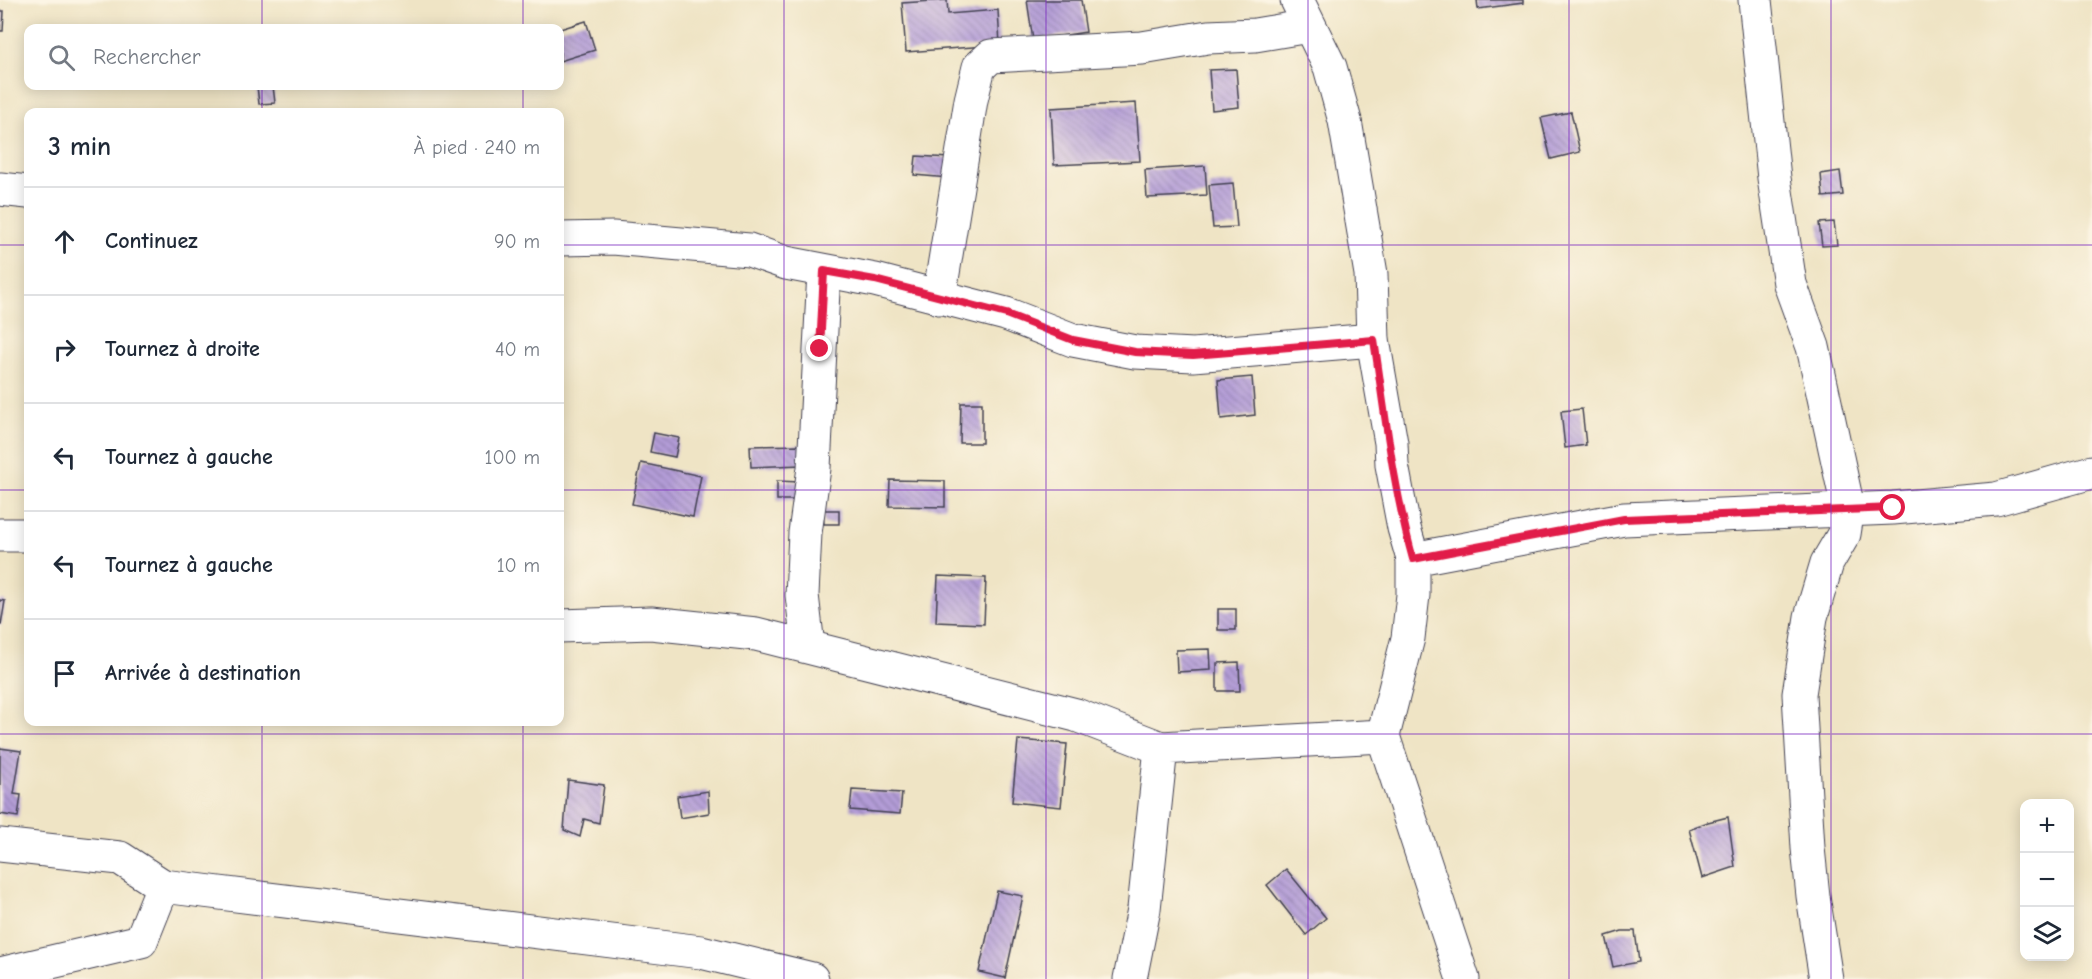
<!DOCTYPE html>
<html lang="fr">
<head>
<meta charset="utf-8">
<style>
  body { margin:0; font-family:"Comic Neue",sans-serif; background:#f2f2f3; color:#1f2937 }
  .controls { position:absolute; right:18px; bottom:18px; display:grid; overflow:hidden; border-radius:12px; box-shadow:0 3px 15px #0003 }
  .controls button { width:54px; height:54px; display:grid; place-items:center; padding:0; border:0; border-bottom:2px solid #e0e1e3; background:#fff; color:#1f2937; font:30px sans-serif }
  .stop { position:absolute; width:18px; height:18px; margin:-14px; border:4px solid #e11d48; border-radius:50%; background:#fff }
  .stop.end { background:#e11d48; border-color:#fff; box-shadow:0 2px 6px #0008 }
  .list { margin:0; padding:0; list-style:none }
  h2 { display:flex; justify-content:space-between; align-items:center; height:78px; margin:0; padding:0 24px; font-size:26px }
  h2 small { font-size:20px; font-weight:400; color:#747a83 }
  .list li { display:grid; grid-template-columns:39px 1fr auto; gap:18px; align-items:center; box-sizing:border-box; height:108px; padding:0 24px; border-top:2px solid #e0e1e3 }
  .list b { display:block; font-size:22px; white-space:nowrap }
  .list em { font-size:20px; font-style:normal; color:#747a83 }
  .icon { flex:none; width:33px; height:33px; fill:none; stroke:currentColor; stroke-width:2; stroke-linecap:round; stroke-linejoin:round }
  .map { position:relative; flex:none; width:2092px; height:979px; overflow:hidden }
  .search { position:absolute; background:#fff; box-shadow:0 3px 15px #0003; left:24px; top:24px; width:540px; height:66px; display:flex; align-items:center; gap:15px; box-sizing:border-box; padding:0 21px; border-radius:12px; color:#747a83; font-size:22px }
  .panel { position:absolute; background:#fff; box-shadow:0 3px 15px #0003; left:24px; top:108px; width:540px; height:618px; border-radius:12px }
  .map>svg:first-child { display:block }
  .building { fill:url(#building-back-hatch) }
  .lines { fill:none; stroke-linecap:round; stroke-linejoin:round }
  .street-casing { stroke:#413f50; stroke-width:35 }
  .street { stroke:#fff; stroke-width:33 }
  .route { stroke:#e11d48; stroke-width:8 }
  .grid { fill:none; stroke:#7b2cbf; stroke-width:1.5; stroke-opacity:0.55 }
</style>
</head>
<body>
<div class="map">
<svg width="2092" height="979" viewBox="0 0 2092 979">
  <defs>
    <pattern id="building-back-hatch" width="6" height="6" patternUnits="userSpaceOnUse" patternTransform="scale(1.5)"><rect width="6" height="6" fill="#b39cd7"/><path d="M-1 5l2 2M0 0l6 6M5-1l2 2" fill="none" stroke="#917fb0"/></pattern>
  </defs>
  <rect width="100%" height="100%" fill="#fcf5e5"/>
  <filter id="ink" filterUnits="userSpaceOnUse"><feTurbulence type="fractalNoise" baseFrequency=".0167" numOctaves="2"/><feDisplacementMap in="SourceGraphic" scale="12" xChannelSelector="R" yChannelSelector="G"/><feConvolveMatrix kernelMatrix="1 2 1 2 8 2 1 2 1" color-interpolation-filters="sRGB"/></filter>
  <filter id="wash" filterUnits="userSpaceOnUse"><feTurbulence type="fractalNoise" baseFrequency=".008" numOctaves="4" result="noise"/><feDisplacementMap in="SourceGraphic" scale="24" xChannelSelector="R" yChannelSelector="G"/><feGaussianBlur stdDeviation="1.35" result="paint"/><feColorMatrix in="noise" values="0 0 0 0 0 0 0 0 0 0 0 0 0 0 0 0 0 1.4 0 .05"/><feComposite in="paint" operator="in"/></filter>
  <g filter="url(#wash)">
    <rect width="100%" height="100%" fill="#efe4c5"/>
    <g id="blocks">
      <g class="building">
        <path d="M 947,0 L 948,14 L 998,10 L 1000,45 L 906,52 L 902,3 Z"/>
        <path d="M 1027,0 L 1081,0 L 1086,32 L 1033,40 Z"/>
        <path d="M 1477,0 L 1523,0 L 1523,3 L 1478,9 Z"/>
        <path d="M 0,11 L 4,11 L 3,31 L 0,31 Z"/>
        <path d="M 586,21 L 595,50 L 560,61 L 560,29 Z"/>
        <path d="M 1236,69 L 1239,107 L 1212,110 L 1209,70 Z"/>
        <path d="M 257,86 L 273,86 L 275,103 L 259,104 Z"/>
        <path d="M 1136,103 L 1140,161 L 1054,165 L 1051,108 Z"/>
        <path d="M 1571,112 L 1580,152 L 1551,159 L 1541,118 Z"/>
        <path d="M 916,156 L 950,158 L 949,178 L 914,175 Z"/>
        <path d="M 1205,166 L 1207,195 L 1147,198 L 1145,170 Z"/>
        <path d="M 1840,171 L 1843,195 L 1823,197 L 1821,174 Z"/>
        <path d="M 1233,183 L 1237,227 L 1213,228 L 1209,185 Z"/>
        <path d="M 1834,222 L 1837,245 L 1822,246 L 1819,223 Z"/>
        <path d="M 1252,377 L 1255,415 L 1221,419 L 1218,380 Z"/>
        <path d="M 961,403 L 982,403 L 982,443 L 960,443 Z"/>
        <path d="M 1582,409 L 1586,445 L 1565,448 L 1561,411 Z"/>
        <path d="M 654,433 L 679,438 L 675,457 L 650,452 Z"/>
        <path d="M 801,445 L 802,465 L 751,467 L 750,446 Z"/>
        <path d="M 641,463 L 701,476 L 693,517 L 632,504 Z"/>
        <path d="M 890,480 L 945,481 L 945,507 L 889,506 Z"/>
        <path d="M 777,481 L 800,482 L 800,500 L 777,500 Z"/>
        <path d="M 823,510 L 839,510 L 839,524 L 824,524 Z"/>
        <path d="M 938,576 L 986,578 L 984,624 L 936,622 Z"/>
        <path d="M 0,600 L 5,601 L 1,625 L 0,625 Z"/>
        <rect x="1218" y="609" width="18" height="21"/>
        <path d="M 1210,649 L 1211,670 L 1177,672 L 1176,650 Z"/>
        <path d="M 1239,662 L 1240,691 L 1217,691 L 1217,663 Z"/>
        <path d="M 1018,740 L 1067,744 L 1061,807 L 1012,802 Z"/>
        <path d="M 0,748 L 21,751 L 14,794 L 21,795 L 18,817 L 0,814 Z"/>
        <path d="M 568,780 L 604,785 L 599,823 L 584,819 L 580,837 L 564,830 Z"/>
        <path d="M 852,790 L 902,793 L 900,814 L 850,810 Z"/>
        <path d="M 708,791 L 709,813 L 680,818 L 677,796 Z"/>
        <path d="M 1728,817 L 1735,867 L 1702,878 L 1689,829 L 1708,822 Z"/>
        <path d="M 1286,869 L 1326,918 L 1306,935 L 1267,885 Z"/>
        <path d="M 997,891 L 1023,896 L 1005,978 L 979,972 Z"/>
        <path d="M 1622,931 L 1635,931 L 1639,962 L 1613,967 L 1606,936 Z"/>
      </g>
    </g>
  </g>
  <g filter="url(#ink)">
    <use href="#blocks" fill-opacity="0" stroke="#413f50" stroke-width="1.5"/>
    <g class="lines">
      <g class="street-casing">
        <g id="street">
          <path d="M 1297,0 L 1330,67 L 1345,121 L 1371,274 L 1373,340 L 1391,443 L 1392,465 L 1404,528 L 1413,559"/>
          <path d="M 1755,0 L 1774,178 L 1790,284 L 1813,347 L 1848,508 L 1844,534 L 1827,563 L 1811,617 L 1799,694 L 1808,848 L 1813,896 L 1826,979"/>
          <path d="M 0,189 L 28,192"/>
          <path d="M 560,239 L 613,238 L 749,250 L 786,263 L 875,280 L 1006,314 L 1073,340 L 1135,352 L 1193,355 L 1373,340"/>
          <path d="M 939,298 L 971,100 L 979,67 L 991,56 L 1142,48 L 1208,37 L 1255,35 L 1309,26"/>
          <path d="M 0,535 L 28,535"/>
          <path d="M 560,626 L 651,623 L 756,634 L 1076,715 L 1161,748"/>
          <path d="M 808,646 L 802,595 L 805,533 L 814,468 L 824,271"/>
          <path d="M 1383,736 L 1463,979"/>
          <path d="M 0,845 L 120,858 L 163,886"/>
          <path d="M 0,974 L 141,941 L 163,886 L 701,952 L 812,979"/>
          <path d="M 1130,979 L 1144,909 L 1161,748 L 1383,736 L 1408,638 L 1413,595 L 1413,559 L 1624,519 L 1893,508 L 1996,499 L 2092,472"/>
        </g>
      </g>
      <use href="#street" class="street"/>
    </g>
  </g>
  <g class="lines" filter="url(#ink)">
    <path class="route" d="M 820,349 L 824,271 L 875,280 L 1006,314 L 1073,340 L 1135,352 L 1193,355 L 1374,340 C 1385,413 1393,487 1413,559 L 1624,519 L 1893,508"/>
  </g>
  <path class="grid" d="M 262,0 L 262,28M 523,0 L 523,28M 784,0 L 784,979M 1046,0 L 1046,979M 1308,0 L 1308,979M 1569,0 L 1569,979M 1831,0 L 1831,979M 262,86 L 262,112M 523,86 L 523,112M 0,245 L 28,245M 560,245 L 2092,245M 0,490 L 28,490M 560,490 L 2092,490M 262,722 L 262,979M 523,722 L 523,979M 0,734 L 2092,734"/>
</svg>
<div class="controls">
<button>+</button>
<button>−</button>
<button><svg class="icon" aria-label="layers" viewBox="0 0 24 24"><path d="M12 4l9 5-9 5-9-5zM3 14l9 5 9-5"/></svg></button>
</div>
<div class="stop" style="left:1893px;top:508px"></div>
<div class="stop end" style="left:820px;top:349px"></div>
<div class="search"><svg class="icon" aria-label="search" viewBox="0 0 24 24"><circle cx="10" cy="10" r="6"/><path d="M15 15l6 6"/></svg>Rechercher</div>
<section class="panel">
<h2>3 min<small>À pied · 240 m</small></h2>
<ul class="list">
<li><svg class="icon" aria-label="ahead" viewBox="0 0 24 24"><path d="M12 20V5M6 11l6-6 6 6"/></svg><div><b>Continuez</b></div><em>90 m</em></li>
<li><svg class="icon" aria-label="right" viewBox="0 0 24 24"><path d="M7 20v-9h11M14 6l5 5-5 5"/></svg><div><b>Tournez à droite</b></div><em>40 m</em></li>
<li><svg class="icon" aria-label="left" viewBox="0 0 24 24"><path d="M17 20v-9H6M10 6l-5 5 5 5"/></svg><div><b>Tournez à gauche</b></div><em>100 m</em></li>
<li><svg class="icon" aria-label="left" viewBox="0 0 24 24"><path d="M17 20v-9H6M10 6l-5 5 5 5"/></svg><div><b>Tournez à gauche</b></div><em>10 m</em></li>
<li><svg class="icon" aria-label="arrive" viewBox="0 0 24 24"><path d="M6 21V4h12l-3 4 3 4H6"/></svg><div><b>Arrivée à destination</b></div></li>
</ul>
</section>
</div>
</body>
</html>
